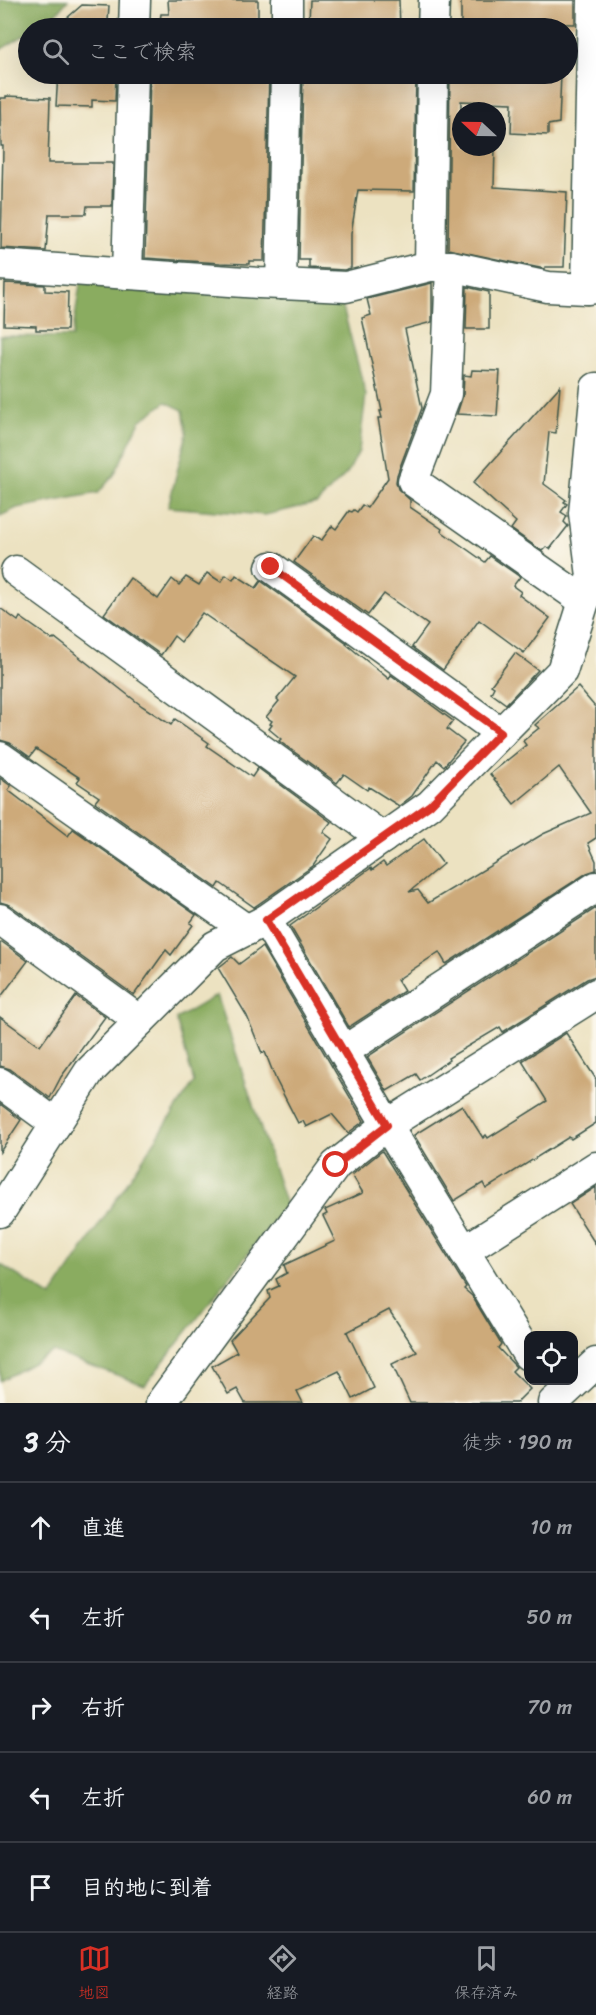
<!DOCTYPE html>
<html lang="ja">
<head>
<meta charset="utf-8">
<style>
  body { margin:0; font-family:Sriracha,"Klee One",sans-serif; background:#242831; color:#f1f3f6 }
  .controls { position:absolute; right:18px; bottom:18px; display:grid; overflow:hidden; border-radius:12px; box-shadow:0 6px 24px #0002 }
  .controls button { width:54px; height:54px; display:grid; place-items:center; padding:0; border:0; border-bottom:2px solid #363941; background:#171b24; color:#f1f3f6; font:30px sans-serif }
  .compass { position:absolute; left:452px; top:102px; width:54px; height:54px; border-radius:50%; background:#171b24; box-shadow:0 6px 24px #0002; rotate:292deg }
  .stop { position:absolute; width:18px; height:18px; margin:-14px; border:4px solid #d93025; border-radius:50%; background:#fff }
  .stop.end { background:#d93025; border-color:#fff; box-shadow:0 2px 6px #0008 }
  .list { margin:0; padding:0; list-style:none }
  h2 { display:flex; justify-content:space-between; align-items:center; height:78px; margin:0; padding:0 24px; font-size:26px }
  h2 small { font-size:20px; font-weight:400; color:#9ea1a6 }
  .list li { display:grid; grid-template-columns:39px 1fr auto; gap:18px; align-items:center; box-sizing:border-box; height:90px; padding:0 24px; border-top:2px solid #363941 }
  .list b { display:block; font-size:22px; white-space:nowrap }
  .list em { font-size:20px; font-style:normal; color:#9ea1a6 }
  .icon { flex:none; width:33px; height:33px; fill:none; stroke:currentColor; stroke-width:2; stroke-linecap:round; stroke-linejoin:round }
  .map { position:relative; flex:none; width:596px; height:1403px; overflow:hidden }
  .search { position:absolute; background:#171b24; box-shadow:0 6px 24px #0002; left:18px; right:18px; top:18px; height:66px; display:flex; align-items:center; gap:15px; box-sizing:border-box; padding:0 21px; border-radius:33px; color:#9ea1a6; font-size:22px }
  .sheet { height:528px; background:#171b24 }
  nav { display:flex; justify-content:space-around; align-items:center; box-sizing:border-box; height:84px; border-top:2px solid #363941; background:#171b24; font-size:16px; color:#9ea1a6 }
  nav a { display:grid; justify-items:center; gap:3px }
  nav .on { color:#d93025 }
  .map>svg:first-child { display:block }
  .forest { fill:#8aac60; stroke:#54744a; stroke-width:1.5 }
  .building { fill:#cdaa7a }
  .lines { fill:none; stroke-linecap:round; stroke-linejoin:round }
  .minor-casing { stroke:#3e5649; stroke-width:33 }
  .minor { stroke:#fff; stroke-width:30 }
  .route { stroke:#d93025; stroke-width:8 }
</style>
</head>
<body>
<div class="map">
<svg width="596" height="1403" viewBox="0 0 596 1403">
  <rect width="100%" height="100%" fill="#fbf7ec"/>
  <filter id="ink" filterUnits="userSpaceOnUse"><feTurbulence type="fractalNoise" baseFrequency=".0167" numOctaves="2"/><feDisplacementMap in="SourceGraphic" scale="12" xChannelSelector="R" yChannelSelector="G"/><feConvolveMatrix kernelMatrix="1 2 1 2 8 2 1 2 1" color-interpolation-filters="sRGB"/></filter>
  <filter id="wash" filterUnits="userSpaceOnUse"><feTurbulence type="fractalNoise" baseFrequency=".008" numOctaves="4" result="noise"/><feDisplacementMap in="SourceGraphic" scale="24" xChannelSelector="R" yChannelSelector="G"/><feGaussianBlur stdDeviation="1.35" result="paint"/><feColorMatrix in="noise" values="0 0 0 0 0 0 0 0 0 0 0 0 0 0 0 0 0 1.4 0 .05"/><feComposite in="paint" operator="in"/></filter>
  <g filter="url(#wash)">
    <rect width="100%" height="100%" fill="#ece2c1"/>
    <g class="forest">
      <path d="M 0,0 L 68,0 C 58,12 46,28 28,28 L 28,33 L 0,50 Z"/>
      <path d="M 81,278 L 339,293 L 366,395 L 359,451 L 348,472 L 317,503 L 265,515 L 168,507 L 187,433 L 183,410 L 166,402 L 140,421 L 114,475 L 98,493 L 17,508 L 0,516 L 0,336 L 72,337 Z"/>
      <path d="M 217,995 L 286,1205 L 145,1385 L 53,1352 L 0,1381 L 0,1264 L 51,1297 L 194,1082 L 176,1019 Z"/>
    </g>
    <g id="blocks">
      <g class="building">
        <path d="M 168,0 L 258,0 L 258,22 L 270,21 L 270,28 L 151,28 L 152,21 L 160,21 L 161,14 L 169,14 Z"/>
        <path d="M 310,0 L 399,0 L 400,28 L 304,28 L 304,21 L 309,21 Z"/>
        <path d="M 461,0 L 575,0 L 575,24 L 501,23 L 501,28 L 461,28 Z"/>
        <path d="M 82,5 L 109,6 L 108,21 L 117,21 L 117,28 L 59,28 L 59,25 Z"/>
        <path d="M 58,74 L 116,74 L 115,101 L 92,100 L 92,107 L 56,106 Z"/>
        <path d="M 150,74 L 269,74 L 264,261 L 249,261 L 249,264 L 220,263 L 145,258 Z"/>
        <path d="M 303,74 L 416,74 L 414,191 L 358,190 L 351,234 L 351,268 L 344,270 L 309,268 L 309,260 L 299,260 Z"/>
        <path d="M 450,74 L 561,74 L 559,123 L 548,125 L 548,135 L 511,133 L 512,103 L 461,101 L 461,147 L 495,147 L 494,187 L 567,192 L 564,267 L 545,267 L 545,269 L 448,249 Z"/>
        <path d="M 6,96 L 50,98 L 48,163 L 113,163 L 112,206 L 87,206 L 86,214 L 49,214 L 46,251 L 1,248 L 3,146 L 1,146 L 0,98 L 6,98 Z"/>
        <path d="M 5,283 L 45,285 L 45,291 L 68,292 L 67,330 L 36,330 L 36,326 L 4,325 Z"/>
        <path d="M 432,283 L 432,322 L 405,329 L 422,408 L 397,475 L 396,482 L 398,489 L 410,500 L 410,507 L 442,529 L 441,531 L 485,562 L 490,556 L 520,577 L 513,586 L 521,592 L 519,595 L 550,618 L 524,653 L 479,620 L 443,670 L 412,647 L 428,625 L 384,594 L 368,615 L 294,562 L 313,536 L 321,541 L 332,526 L 336,529 L 349,511 L 352,512 L 354,510 L 357,512 L 362,505 L 367,508 L 388,478 L 378,418 L 382,418 L 380,411 L 382,411 L 362,318 L 371,315 L 367,299 Z"/>
        <path d="M 467,287 L 489,292 L 489,329 L 466,329 Z"/>
        <path d="M 472,370 L 500,371 L 497,416 L 457,414 L 463,395 L 464,375 L 471,376 Z"/>
        <path d="M 560,386 L 556,433 L 549,432 L 544,484 L 566,500 L 564,502 L 567,504 L 561,512 L 567,516 L 564,522 L 568,526 L 550,549 L 546,547 L 542,551 L 511,529 L 516,522 L 473,483 Z"/>
        <path d="M 207,573 L 221,582 L 226,575 L 233,580 L 236,575 L 256,588 L 261,581 L 347,643 L 346,644 L 389,679 L 391,675 L 453,721 L 447,729 L 464,742 L 444,766 L 437,760 L 412,796 L 399,806 L 369,787 L 367,790 L 344,774 L 337,783 L 279,741 L 281,739 L 269,729 L 272,725 L 270,724 L 272,721 L 266,717 L 279,701 L 277,699 L 295,677 L 202,613 L 181,642 L 174,636 L 161,655 L 104,614 L 130,578 L 158,599 L 172,579 L 179,585 L 186,577 L 199,585 Z"/>
        <path d="M 0,608 L 18,621 L 20,617 L 53,640 L 55,638 L 142,706 L 171,725 L 175,719 L 209,743 L 207,746 L 252,777 L 258,768 L 331,822 L 323,832 L 332,839 L 313,866 L 254,907 L 220,883 L 217,888 L 95,802 L 99,797 L 77,782 L 80,778 L 36,749 L 30,757 L 10,743 L 0,740 Z"/>
        <path d="M 515,653 L 538,670 L 506,704 L 491,693 L 494,687 L 491,685 Z"/>
        <path d="M 578,687 L 596,708 L 596,838 L 588,843 L 596,861 L 596,870 L 587,873 L 446,964 L 439,952 L 397,980 L 404,991 L 349,1027 L 290,926 L 371,868 L 372,870 L 383,862 L 386,866 L 424,839 L 443,864 L 409,892 L 418,890 L 428,903 L 543,834 L 591,813 L 559,767 L 514,804 L 490,774 L 526,745 L 523,741 L 539,728 L 535,725 Z"/>
        <path d="M 0,778 L 11,786 L 8,790 L 68,836 L 73,829 L 196,915 L 190,923 L 193,925 L 171,955 L 166,950 L 134,995 L 10,905 L 0,902 Z"/>
        <path d="M 596,908 L 596,976 L 587,979 L 503,1032 L 500,1027 L 448,1058 L 449,1060 L 420,1080 L 416,1074 L 387,1091 L 367,1057 Z"/>
        <path d="M 2,942 L 28,961 L 0,998 L 0,944 Z"/>
        <path d="M 262,947 L 364,1121 L 348,1133 L 332,1114 L 306,1127 L 303,1121 L 298,1123 L 276,1080 L 265,1052 L 262,1053 L 247,1016 L 218,968 L 232,957 L 239,964 Z"/>
        <path d="M 76,996 L 105,1017 L 61,1077 L 50,1098 L 10,1069 L 0,1066 L 0,1017 L 40,1046 Z"/>
        <path d="M 566,1033 L 596,1079 L 596,1123 L 571,1139 L 569,1137 L 486,1189 L 483,1183 L 454,1201 L 414,1135 L 462,1105 L 483,1138 L 486,1135 L 488,1138 L 547,1101 L 522,1061 Z"/>
        <path d="M 0,1104 L 21,1120 L 0,1152 Z"/>
        <path d="M 382,1151 L 466,1287 L 464,1289 L 472,1296 L 501,1344 L 498,1348 L 516,1367 L 512,1371 L 530,1389 L 516,1403 L 410,1403 L 392,1364 L 417,1352 L 389,1310 L 347,1332 L 374,1388 L 353,1399 L 339,1371 L 297,1391 L 303,1403 L 245,1403 L 237,1389 L 228,1394 L 212,1366 L 237,1352 L 230,1340 L 270,1298 L 268,1291 L 279,1286 L 276,1279 L 287,1273 L 284,1265 L 335,1241 L 323,1216 L 327,1214 L 325,1210 L 363,1193 L 352,1175 Z"/>
        <path d="M 596,1187 L 596,1245 L 570,1204 Z"/>
      </g>
    </g>
  </g>
  <g filter="url(#ink)">
    <use href="#blocks" fill-opacity="0" stroke="#3e5649" stroke-width="1.5"/>
    <g class="lines">
      <g class="minor-casing">
        <g id="minor">
          <path d="M 134,28 L 135,0"/>
          <path d="M 287,28 L 287,0"/>
          <path d="M 433,28 L 434,0"/>
          <path d="M 0,265 L 259,283 L 346,287 L 430,266 L 451,266 L 548,287 L 587,289 L 596,288"/>
          <path d="M 430,266 L 433,74"/>
          <path d="M 451,266 L 446,394 L 413,481 L 584,601"/>
          <path d="M 127,274 L 133,74"/>
          <path d="M 281,284 L 286,74"/>
          <path d="M 587,289 L 593,0"/>
          <path d="M 271,567 L 501,733"/>
          <path d="M 16,571 L 383,838"/>
          <path d="M 0,757 L 247,930"/>
          <path d="M 0,919 L 140,1021"/>
          <path d="M 266,920 L 387,1125 L 528,1355"/>
          <path d="M 344,1051 L 596,887"/>
          <path d="M 0,1083 L 56,1124"/>
          <path d="M 0,1212 L 89,1072 L 215,946 L 266,920 L 430,805 L 562,671 L 592,576 L 584,513 L 596,388"/>
          <path d="M 464,1251 L 596,1167"/>
          <path d="M 161,1403 L 336,1165 L 387,1125 L 596,994"/>
          <path d="M 553,1403 L 596,1363"/>
        </g>
      </g>
      <use href="#minor" class="minor"/>
    </g>
  </g>
  <g class="lines" filter="url(#ink)">
    <path class="route" d="M 271,567 L 501,732 L 430,805 L 266,920 L 387,1125 L 336,1165"/>
  </g>
</svg>
<div class="controls">
<button><svg class="icon" aria-label="locate" viewBox="0 0 24 24"><circle cx="12" cy="12" r="6"/><path d="M12 2v4M12 18v4M2 12h4M18 12h4"/></svg></button>
</div>
<svg class="compass" viewBox="-18 -18 36 36"><path d="M0-13l5 13h-10z" fill="#e53935"/><path d="M0 13l5-13h-10z" fill="#9ea1a6"/></svg>
<div class="stop" style="left:336px;top:1165px"></div>
<div class="stop end" style="left:271px;top:567px"></div>
<div class="search"><svg class="icon" aria-label="search" viewBox="0 0 24 24"><circle cx="10" cy="10" r="6"/><path d="M15 15l6 6"/></svg>ここで検索</div>
</div>
<section class="sheet">
<h2>3 分<small>徒歩 · 190 m</small></h2>
<ul class="list">
<li><svg class="icon" aria-label="ahead" viewBox="0 0 24 24"><path d="M12 20V5M6 11l6-6 6 6"/></svg><div><b>直進</b></div><em>10 m</em></li>
<li><svg class="icon" aria-label="left" viewBox="0 0 24 24"><path d="M17 20v-9H6M10 6l-5 5 5 5"/></svg><div><b>左折</b></div><em>50 m</em></li>
<li><svg class="icon" aria-label="right" viewBox="0 0 24 24"><path d="M7 20v-9h11M14 6l5 5-5 5"/></svg><div><b>右折</b></div><em>70 m</em></li>
<li><svg class="icon" aria-label="left" viewBox="0 0 24 24"><path d="M17 20v-9H6M10 6l-5 5 5 5"/></svg><div><b>左折</b></div><em>60 m</em></li>
<li><svg class="icon" aria-label="arrive" viewBox="0 0 24 24"><path d="M6 21V4h12l-3 4 3 4H6"/></svg><div><b>目的地に到着</b></div></li>
</ul>
</section>
<nav>
<a class="on"><svg class="icon" aria-label="map" viewBox="0 0 24 24"><path d="M3 6l6-2 6 2 6-2v14l-6 2-6-2-6 2zM9 4v14M15 6v14"/></svg>地図</a>
<a><svg class="icon" aria-label="directions" viewBox="0 0 24 24"><path d="M12 3l9 9-9 9-9-9zM9 14v-3h6M13 9l2 2-2 2"/></svg>経路</a>
<a><svg class="icon" aria-label="saved" viewBox="0 0 24 24"><path d="M7 4h10v16l-5-4-5 4z"/></svg>保存済み</a>
</nav>
</body>
</html>
